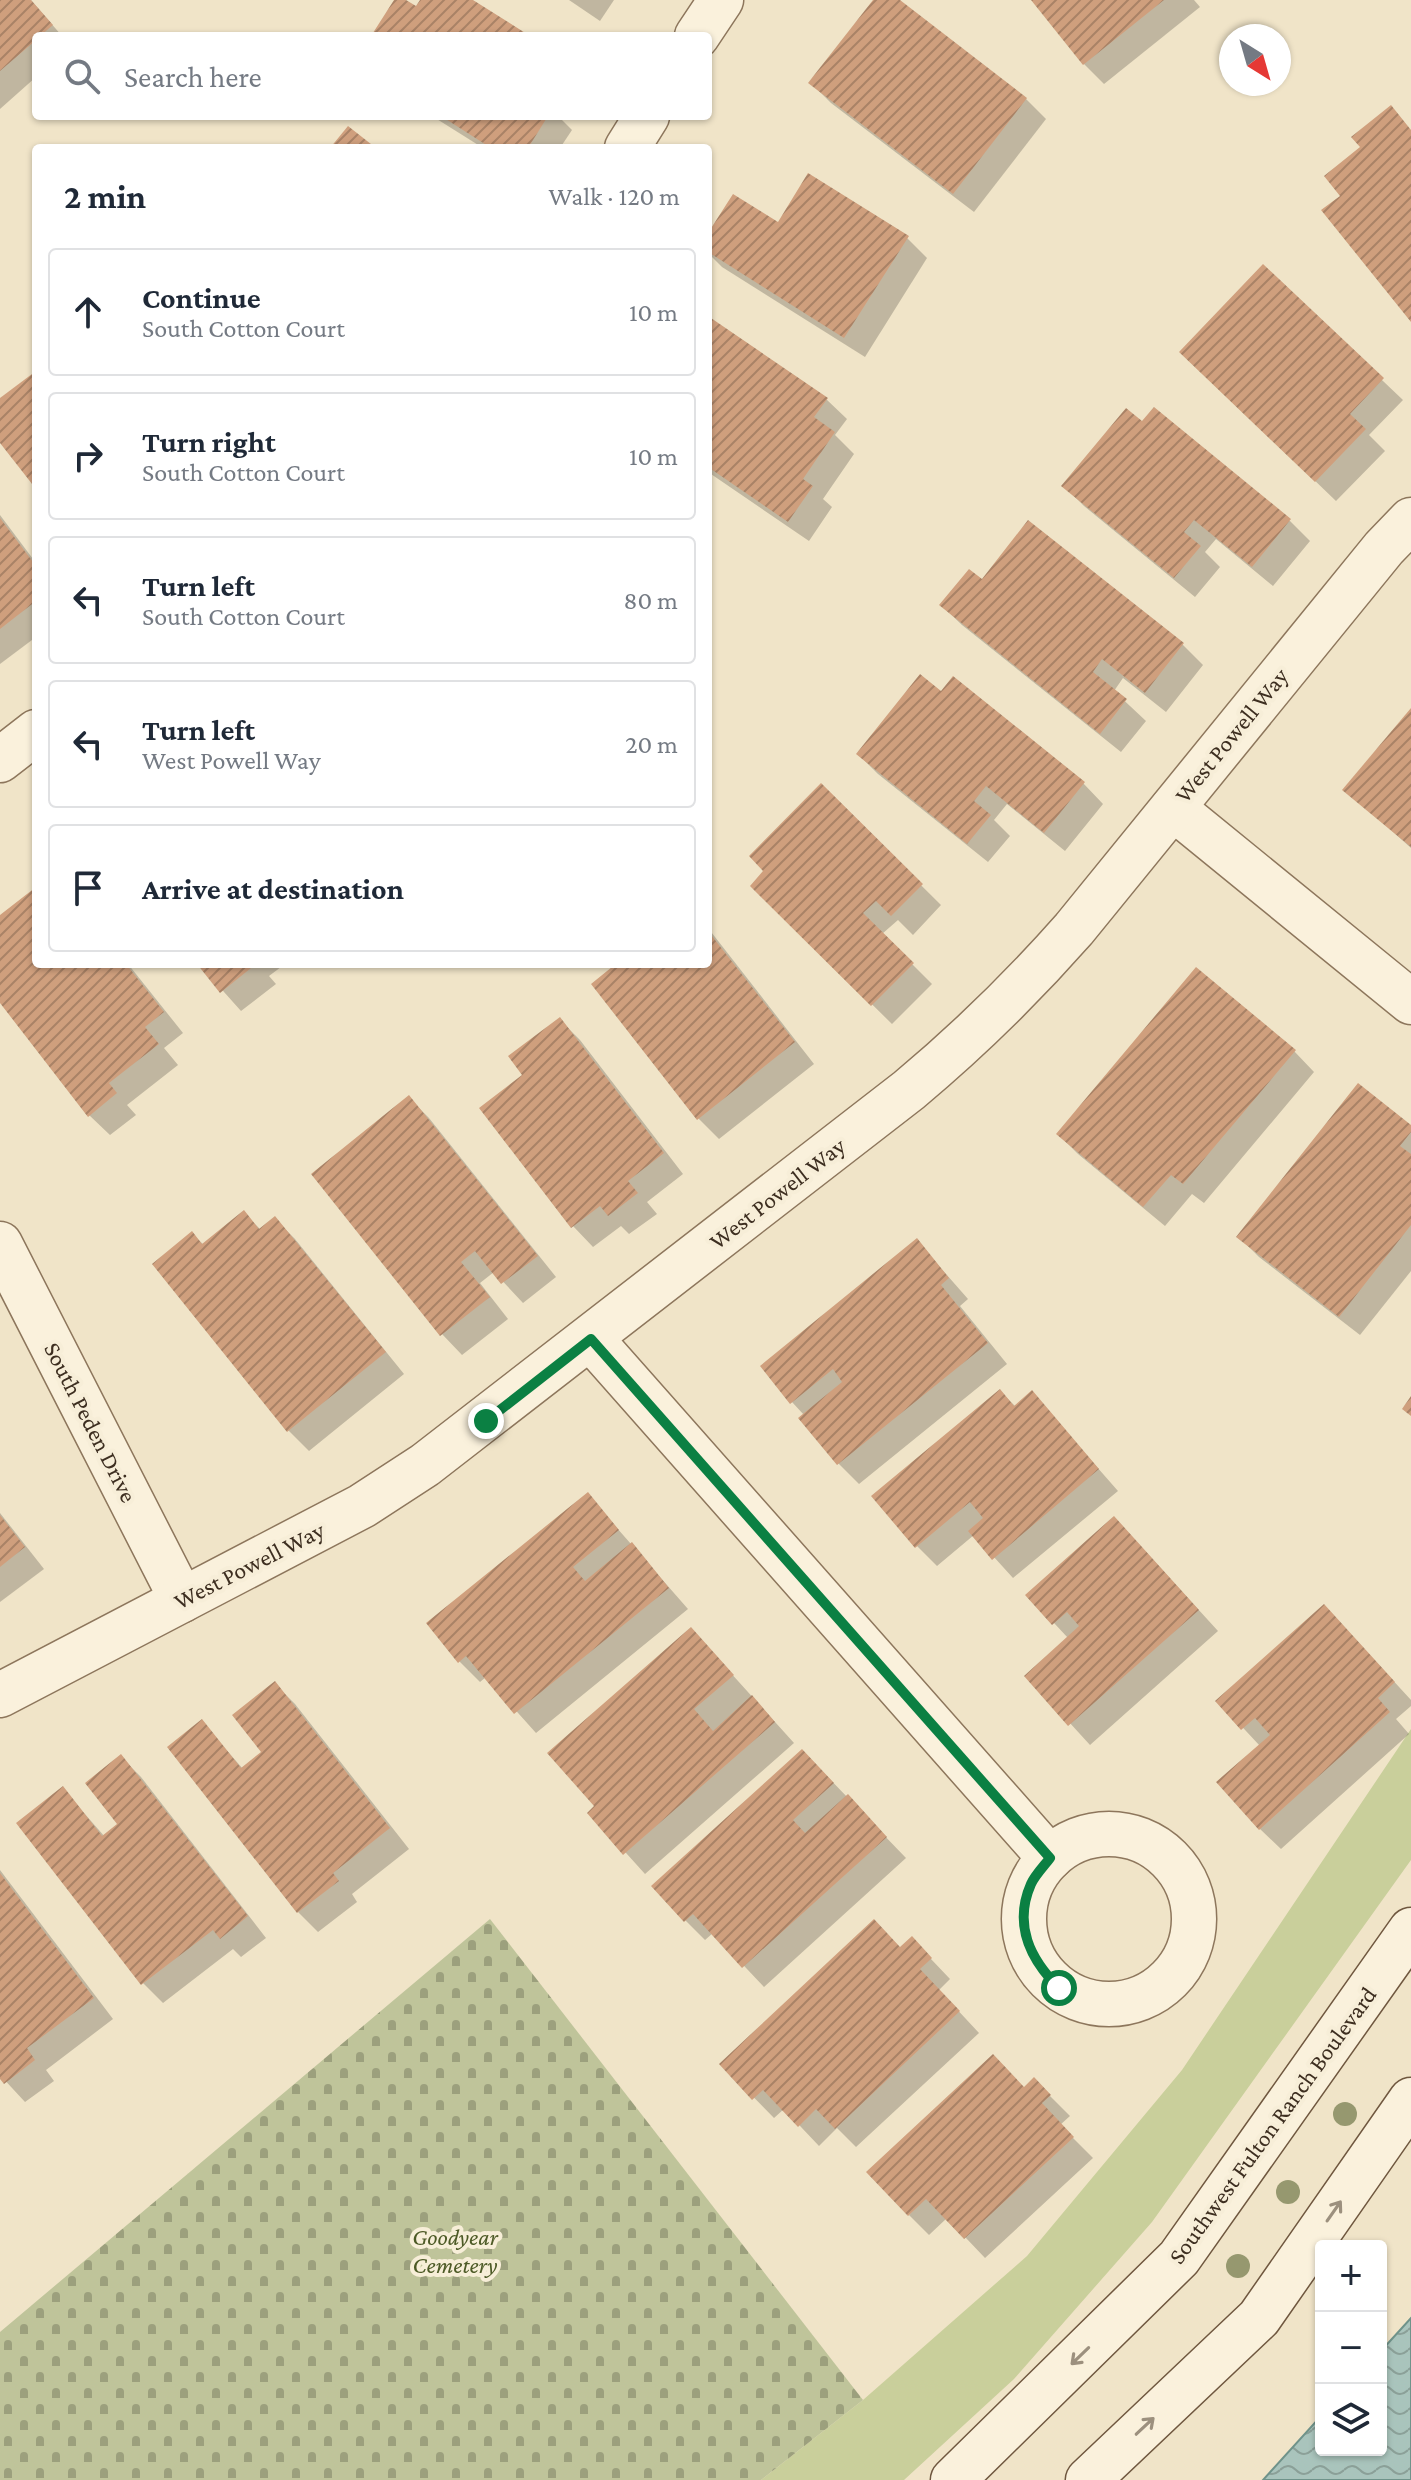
<!DOCTYPE html>
<html lang="en">
<head>
<meta charset="utf-8">
<style>
  body { margin:0; font-family:"Crimson Pro",serif; background:#f2f2f3; color:#1f2937 }
  .controls { position:absolute; right:24px; bottom:24px; display:grid; overflow:hidden; border-radius:8px; box-shadow:0 2px 6px #0004 }
  .controls button { width:72px; height:72px; display:grid; place-items:center; padding:0; border:0; border-bottom:2px solid #e0e1e3; background:#fff; color:#1f2937; font:40px sans-serif }
  .compass { position:absolute; left:1219px; top:24px; width:72px; height:72px; border-radius:50%; background:#fff; box-shadow:0 2px 6px #0004; rotate:143deg }
  .stop { position:absolute; width:24px; height:24px; margin:-18px; border:6px solid #0b8043; border-radius:50%; background:#fff }
  .stop.end { background:#0b8043; border-color:#fff; box-shadow:0 2px 8px #0008 }
  .list { margin:0; padding:0; list-style:none }
  h2 { display:flex; justify-content:space-between; align-items:center; height:104px; margin:0; padding:0 32px; font-size:34px }
  h2 small { font-size:26px; font-weight:400; color:#747a83 }
  .list li { display:grid; grid-template-columns:52px 1fr auto; gap:24px; align-items:center; box-sizing:border-box; height:128px; margin:0 16px 16px; padding:0 16px; border:2px solid #e0e1e3; border-radius:8px }
  .list b { display:block; font-size:30px; white-space:nowrap }
  .list p { margin:0; font-size:26px; white-space:nowrap; color:#747a83 }
  .list em { font-size:26px; font-style:normal; color:#747a83 }
  .icon { flex:none; width:44px; height:44px; fill:none; stroke:currentColor; stroke-width:2; stroke-linecap:round; stroke-linejoin:round }
  .map { position:relative; flex:none; width:1411px; height:2480px; overflow:hidden }
  .search { position:absolute; background:#fff; box-shadow:0 2px 6px #0004; left:32px; top:32px; width:680px; height:88px; display:flex; align-items:center; gap:20px; box-sizing:border-box; padding:0 28px; border-radius:8px; color:#747a83; font-size:30px }
  .panel { position:absolute; background:#fff; box-shadow:0 2px 6px #0004; left:32px; top:144px; width:680px; height:824px; border-radius:8px }
  .map>svg:first-child { display:block }
  .green { fill:#c9cf9b }
  .cemetery { fill:url(#cemetery-stones) }
  .water { fill:url(#water-waves); stroke:#6f938a; stroke-width:2 }
  .shadow { fill:#0003 }
  .building { fill:url(#building-hatch) }
  .lines { fill:none; stroke-linecap:round; stroke-linejoin:round }
  .street-casing { stroke:#8d765c; stroke-width:47 }
  .secondary-casing { stroke:#6f573f; stroke-width:47 }
  .street { stroke:#faf1dc; stroke-width:44 }
  .secondary { stroke:#faf1dc; stroke-width:44 }
  .tree { fill:#96986f }
  .oneway { stroke:#9c907e }
  .route { stroke:#0b8043; stroke-width:10 }
  .labels { text-anchor:middle; dominant-baseline:central; stroke-width:8; stroke-linejoin:round; paint-order:stroke }
  .street-label { font-size:24px; fill:#3d2e20; stroke:#f7eed8 }
  .park-label { font-size:24px; font-style:italic; fill:#4d5a26; stroke:#f7eed8 }
</style>
</head>
<body>
<div class="map">
<svg width="1411" height="2480" viewBox="0 0 1411 2480">
  <defs>
    <pattern id="cemetery-stones" width="16" height="16" patternUnits="userSpaceOnUse" patternTransform="scale(2)"><rect width="16" height="16" fill="#bfc49a"/><path d="M2 7V4a2 2 0 0 1 4 0v3zM10 15v-3a2 2 0 0 1 4 0v3z" fill="#9ca07d"/></pattern>
    <pattern id="water-waves" width="16" height="10" patternUnits="userSpaceOnUse" patternTransform="scale(2)"><rect width="16" height="10" fill="#a9c4bc"/><path d="M0 5q4-4 8 0t8 0" fill="none" stroke="#8ba098"/></pattern>
    <pattern id="building-hatch" width="6" height="6" patternUnits="userSpaceOnUse" patternTransform="scale(2)"><rect width="6" height="6" fill="#cf9f7d"/><path d="M-1 1l2-2M0 6l6-6M5 7l2-2" fill="none" stroke="#a98266"/></pattern>
  </defs>
  <rect width="100%" height="100%" fill="#f0e4c8"/>
  <path class="green" d="M 1411,1729 L 1411,1860 L 1152,2222 L 1014,2379 L 904,2480 L 761,2480 L 863,2400 L 1027,2256 L 1182,2070 Z"/>
  <path class="cemetery" d="M 490,1919 L 863,2400 L 761,2480 L 0,2480 L 0,2332 Z"/>
  <path class="water" d="M 1411,2318 L 1411,2480 L 1263,2480 L 1321,2416 L 1321,2450 L 1381,2450 L 1381,2351 Z"/>
  <g class="shadow">
    <path d="M 0,0 L 31,0 L 62,36 L 36,36 L 36,77 L 0,109 Z"/>
    <path d="M 569,0 L 614,0 L 600,21 Z"/>
    <path d="M 875,0 L 897,0 L 1026,99 L 1046,119 L 974,212 L 831,103 L 811,83 Z"/>
    <path d="M 1033,0 L 1194,0 L 1200,7 L 1104,84 L 1084,64 Z"/>
    <path d="M 432,116 L 558,116 L 572,130 L 560,148 L 483,148 Z"/>
    <path d="M 778,225 L 907,238 L 927,258 L 865,357 L 722,267 L 708,253 L 708,237 Z"/>
    <path d="M 1263,267 L 1403,400 L 1369,435 L 1385,451 L 1336,501 L 1202,372 Z"/>
    <path d="M 708,318 L 826,399 L 847,419 L 835,435 L 854,454 L 823,499 L 832,507 L 809,541 L 708,472 Z"/>
    <path d="M 1064,486 L 1290,521 L 1310,541 L 1273,586 L 1216,539 L 1205,552 L 1220,567 L 1195,597 L 1084,506 Z"/>
    <path d="M 0,515 L 36,563 L 36,637 L 0,664 Z"/>
    <path d="M 1029,523 L 1183,645 L 1203,665 L 1166,712 L 1123,678 L 1114,691 L 1146,721 L 1121,752 L 962,625 L 941,605 L 982,581 Z"/>
    <path d="M 941,694 L 1083,783 L 1103,804 L 1065,851 L 1007,804 L 994,820 L 1010,836 L 988,862 L 878,774 L 858,754 Z"/>
    <path d="M 1411,711 L 1411,848 L 1345,789 Z"/>
    <path d="M 821,786 L 941,905 L 913,935 L 898,920 L 882,934 L 932,984 L 892,1024 L 752,886 L 766,871 Z"/>
    <path d="M 36,890 L 36,964 L 128,964 L 183,1033 L 164,1048 L 178,1065 L 127,1105 L 136,1115 L 110,1135 L 89,1115 L 0,1000 L 0,918 Z"/>
    <path d="M 708,928 L 814,1064 L 719,1139 L 699,1119 L 613,964 L 708,964 Z"/>
    <path d="M 199,964 L 285,964 L 269,976 L 276,984 L 241,1011 Z"/>
    <path d="M 560,1020 L 580,1040 L 683,1174 L 647,1202 L 657,1214 L 629,1234 L 621,1226 L 593,1247 L 573,1226 L 525,1075 Z"/>
    <path d="M 1294,1051 L 1314,1072 L 1204,1203 L 1192,1194 L 1165,1226 L 1078,1154 L 1058,1134 Z"/>
    <path d="M 409,1098 L 429,1118 L 556,1277 L 523,1303 L 494,1272 L 480,1283 L 508,1319 L 462,1355 L 442,1334 Z"/>
    <path d="M 1411,1127 L 1411,1271 L 1360,1335 L 1259,1257 L 1239,1237 Z"/>
    <path d="M 244,1213 L 261,1230 L 275,1219 L 295,1239 L 404,1374 L 309,1451 L 289,1431 L 155,1265 L 192,1234 L 204,1245 Z"/>
    <path d="M 917,1241 L 968,1299 L 960,1306 L 1007,1364 L 859,1484 L 839,1464 L 801,1418 L 804,1415 L 792,1402 Z"/>
    <path d="M 1000,1391 L 1016,1407 L 1032,1393 L 1118,1491 L 1013,1578 L 974,1535 L 937,1566 L 917,1546 Z"/>
    <path d="M 588,1495 L 688,1609 L 536,1733 L 486,1677 L 480,1682 L 460,1662 L 429,1623 Z"/>
    <path d="M 0,1513 L 44,1569 L 0,1602 Z"/>
    <path d="M 1134,1539 L 1218,1631 L 1090,1745 L 1027,1676 L 1068,1638 L 1028,1595 Z"/>
    <path d="M 1344,1627 L 1411,1700 L 1411,1706 L 1396,1719 L 1409,1734 L 1281,1849 L 1260,1829 L 1260,1746 L 1218,1701 Z"/>
    <path d="M 691,1629 L 794,1743 L 645,1874 L 590,1813 L 597,1807 Z"/>
    <path d="M 275,1684 L 295,1704 L 409,1849 L 352,1894 L 357,1902 L 318,1932 L 298,1912 L 170,1748 L 202,1722 L 243,1769 L 263,1752 Z"/>
    <path d="M 121,1757 L 141,1777 L 266,1938 L 241,1957 L 233,1949 L 163,2003 L 143,1983 L 63,1789 L 105,1837 L 120,1824 Z"/>
    <path d="M 822,1771 L 906,1858 L 764,1987 L 713,1933 L 705,1940 L 685,1920 Z"/>
    <path d="M 0,1870 L 113,2019 L 46,2070 L 54,2081 L 25,2102 L 0,2075 Z"/>
    <path d="M 912,1939 L 950,1979 L 939,1990 L 979,2033 L 856,2147 L 837,2128 L 819,2146 L 784,2109 L 774,2118 L 721,2064 L 901,1949 Z"/>
    <path d="M 1034,2080 L 1070,2116 L 1060,2125 L 1093,2158 L 985,2258 L 947,2218 L 929,2235 L 909,2215 Z"/>
  </g>
  <g class="building">
    <path d="M 0,0 L 31,0 L 53,25 L 40,36 L 36,36 L 36,40 L 0,71 Z"/>
    <path d="M 394,0 L 406,0 L 416,6 L 420,0 L 473,0 L 530,36 L 371,36 Z"/>
    <path d="M 873,0 L 900,0 L 1027,98 L 953,194 L 808,83 Z"/>
    <path d="M 1031,0 L 1164,0 L 1083,65 Z"/>
    <path d="M 1391,105 L 1411,130 L 1411,322 L 1321,210 L 1340,196 L 1324,176 L 1360,147 L 1351,137 Z"/>
    <path d="M 441,116 L 548,116 L 528,148 L 491,148 Z"/>
    <path d="M 348,126 L 376,148 L 330,148 Z"/>
    <path d="M 808,173 L 909,236 L 844,338 L 708,252 L 708,233 L 733,194 L 778,222 Z"/>
    <path d="M 1263,264 L 1384,378 L 1350,414 L 1366,429 L 1315,482 L 1179,352 Z"/>
    <path d="M 708,316 L 828,398 L 814,417 L 835,432 L 803,479 L 813,486 L 788,522 L 708,467 Z"/>
    <path d="M 36,371 L 36,489 L 0,443 L 0,398 Z"/>
    <path d="M 1154,407 L 1291,519 L 1252,567 L 1194,520 L 1184,532 L 1201,546 L 1174,578 L 1061,486 L 1126,408 L 1142,421 Z"/>
    <path d="M 0,518 L 36,566 L 36,601 L 0,629 Z"/>
    <path d="M 1028,520 L 1184,643 L 1145,693 L 1102,659 L 1093,672 L 1127,699 L 1100,734 L 939,605 L 969,569 L 982,579 Z"/>
    <path d="M 920,674 L 941,691 L 953,676 L 1085,782 L 1044,833 L 986,786 L 974,801 L 991,815 L 967,844 L 856,754 Z"/>
    <path d="M 1411,708 L 1411,847 L 1342,790 Z"/>
    <path d="M 821,783 L 923,884 L 891,916 L 876,901 L 863,913 L 914,963 L 871,1006 L 750,886 L 763,871 L 749,856 Z"/>
    <path d="M 36,887 L 36,964 L 126,964 L 164,1012 L 145,1027 L 159,1044 L 109,1083 L 117,1093 L 88,1117 L 0,1003 L 0,915 Z"/>
    <path d="M 708,931 L 795,1042 L 697,1120 L 591,984 L 612,967 L 610,964 L 708,964 Z"/>
    <path d="M 197,964 L 256,964 L 220,993 Z"/>
    <path d="M 1196,967 L 1296,1050 L 1183,1184 L 1171,1175 L 1143,1207 L 1056,1134 Z"/>
    <path d="M 560,1017 L 664,1153 L 628,1181 L 638,1193 L 608,1216 L 600,1206 L 571,1228 L 479,1108 L 522,1075 L 508,1056 Z"/>
    <path d="M 1358,1083 L 1411,1125 L 1411,1132 L 1400,1146 L 1411,1154 L 1411,1225 L 1339,1317 L 1236,1237 Z"/>
    <path d="M 409,1095 L 538,1256 L 501,1284 L 475,1251 L 461,1262 L 490,1297 L 440,1336 L 311,1174 Z"/>
    <path d="M 244,1210 L 259,1229 L 275,1216 L 386,1352 L 287,1432 L 152,1264 L 192,1231 L 202,1244 Z"/>
    <path d="M 917,1238 L 949,1278 L 941,1285 L 988,1343 L 837,1465 L 798,1418 L 842,1382 L 833,1369 L 790,1404 L 760,1366 Z"/>
    <path d="M 1000,1389 L 1014,1406 L 1032,1390 L 1099,1469 L 992,1560 L 968,1531 L 983,1518 L 970,1502 L 915,1548 L 871,1496 Z"/>
    <path d="M 1411,1396 L 1411,1416 L 1402,1409 Z"/>
    <path d="M 588,1492 L 619,1530 L 573,1567 L 585,1581 L 632,1542 L 669,1588 L 514,1714 L 466,1656 L 458,1663 L 426,1623 Z"/>
    <path d="M 0,1515 L 25,1547 L 0,1567 Z"/>
    <path d="M 1114,1516 L 1199,1610 L 1068,1726 L 1024,1676 L 1079,1626 L 1067,1612 L 1052,1625 L 1025,1595 Z"/>
    <path d="M 1324,1604 L 1395,1682 L 1378,1698 L 1390,1712 L 1259,1830 L 1216,1782 L 1270,1735 L 1255,1718 L 1241,1730 L 1215,1701 Z"/>
    <path d="M 691,1627 L 734,1675 L 694,1709 L 713,1731 L 752,1695 L 775,1722 L 623,1855 L 587,1813 L 594,1806 L 547,1753 Z"/>
    <path d="M 275,1681 L 390,1828 L 333,1873 L 339,1881 L 297,1913 L 167,1747 L 202,1719 L 241,1768 L 261,1752 L 232,1715 Z"/>
    <path d="M 802,1749 L 834,1783 L 793,1820 L 805,1833 L 848,1794 L 887,1837 L 742,1968 L 693,1914 L 684,1922 L 651,1886 Z"/>
    <path d="M 121,1754 L 248,1916 L 220,1939 L 213,1930 L 141,1985 L 16,1823 L 63,1786 L 102,1836 L 117,1824 L 85,1783 Z"/>
    <path d="M 0,1873 L 94,1998 L 27,2048 L 35,2060 L 4,2084 L 0,2079 Z"/>
    <path d="M 874,1919 L 900,1947 L 912,1936 L 932,1958 L 920,1969 L 960,2011 L 835,2129 L 816,2109 L 798,2127 L 763,2090 L 752,2100 L 719,2064 Z"/>
    <path d="M 993,2054 L 1024,2087 L 1034,2077 L 1051,2095 L 1042,2103 L 1074,2137 L 964,2239 L 926,2199 L 908,2216 L 866,2172 Z"/>
  </g>
  <g class="lines">
    <g class="street-casing">
      <g id="street">
        <path d="M 697,36 L 721,0"/>
        <path d="M 627,148 L 647,116"/>
        <path d="M 0,760 L 36,732"/>
        <path d="M 1173,808 L 1411,1002"/>
        <path d="M 0,1244 L 182,1600"/>
        <path d="M 591,1339 L 1050,1858"/>
        <path d="M 0,1695 L 362,1506 L 425,1465 L 909,1090 C 970,1039 1022,988 1074,929 L 1384,548 L 1411,520"/>
        <circle cx="1109" cy="1919" r="85"/>
      </g>
    </g>
    <g class="secondary-casing">
      <g id="secondary">
        <path d="M 953,2480 L 1179,2258 L 1411,1930"/>
        <path d="M 1088,2480 L 1259,2318 L 1411,2100"/>
      </g>
    </g>
    <use href="#street" class="street"/>
    <use href="#secondary" class="secondary"/>
  </g>
  <g class="tree">
    <circle cx="1345" cy="2114" r="12"/>
    <circle cx="1288" cy="2192" r="12"/>
    <circle cx="1238" cy="2266" r="12"/>
  </g>
  <defs><path id="oneway-shaft" d="M-6 0H5M1.5-3L5.5 0L1.5 3" fill="none" stroke-width="1.6" stroke-linecap="round" stroke-linejoin="round" transform="scale(2)"/></defs>
  <g class="oneway">
    <use href="#oneway-shaft" transform="translate(1334 2211) rotate(-55)"/>
    <use href="#oneway-shaft" transform="translate(1080 2356) rotate(136)"/>
    <use href="#oneway-shaft" transform="translate(1145 2426) rotate(-43)"/>
  </g>
  <g class="lines">
    <path class="route" d="M 486,1421 L 591,1339 L 1050,1858 C 1044,1866 1035,1875 1031,1884 C 1013,1925 1030,1959 1059,1988"/>
  </g>
  <g class="labels">
    <g class="street-label">
      <text transform="translate(1231 735) rotate(-51)">West Powell Way</text>
      <text transform="translate(777 1193) rotate(-38)">West Powell Way</text>
      <text transform="translate(91 1422) rotate(63)">South Peden Drive</text>
      <text transform="translate(249 1565) rotate(-27)">West Powell Way</text>
      <text transform="translate(1272 2125) rotate(-54)">Southwest Fulton Ranch Boulevard</text>
    </g>
    <g class="park-label">
      <text x="455" y="2236">Goodyear<tspan x="455" dy="28">Cemetery</tspan></text>
    </g>
  </g>
</svg>
<div class="controls">
<button>+</button>
<button>−</button>
<button><svg class="icon" aria-label="layers" viewBox="0 0 24 24"><path d="M12 4l9 5-9 5-9-5zM3 14l9 5 9-5"/></svg></button>
</div>
<svg class="compass" viewBox="-18 -18 36 36"><path d="M0-13l5 13h-10z" fill="#e53935"/><path d="M0 13l5-13h-10z" fill="#747a83"/></svg>
<div class="stop" style="left:1059px;top:1988px"></div>
<div class="stop end" style="left:486px;top:1421px"></div>
<div class="search"><svg class="icon" aria-label="search" viewBox="0 0 24 24"><circle cx="10" cy="10" r="6"/><path d="M15 15l6 6"/></svg>Search here</div>
<section class="panel">
<h2>2 min<small>Walk · 120 m</small></h2>
<ul class="list">
<li><svg class="icon" aria-label="ahead" viewBox="0 0 24 24"><path d="M12 20V5M6 11l6-6 6 6"/></svg><div><b>Continue</b><p>South Cotton Court</p></div><em>10 m</em></li>
<li><svg class="icon" aria-label="right" viewBox="0 0 24 24"><path d="M7 20v-9h11M14 6l5 5-5 5"/></svg><div><b>Turn right</b><p>South Cotton Court</p></div><em>10 m</em></li>
<li><svg class="icon" aria-label="left" viewBox="0 0 24 24"><path d="M17 20v-9H6M10 6l-5 5 5 5"/></svg><div><b>Turn left</b><p>South Cotton Court</p></div><em>80 m</em></li>
<li><svg class="icon" aria-label="left" viewBox="0 0 24 24"><path d="M17 20v-9H6M10 6l-5 5 5 5"/></svg><div><b>Turn left</b><p>West Powell Way</p></div><em>20 m</em></li>
<li><svg class="icon" aria-label="arrive" viewBox="0 0 24 24"><path d="M6 21V4h12l-3 4 3 4H6"/></svg><div><b>Arrive at destination</b></div></li>
</ul>
</section>
</div>
</body>
</html>
